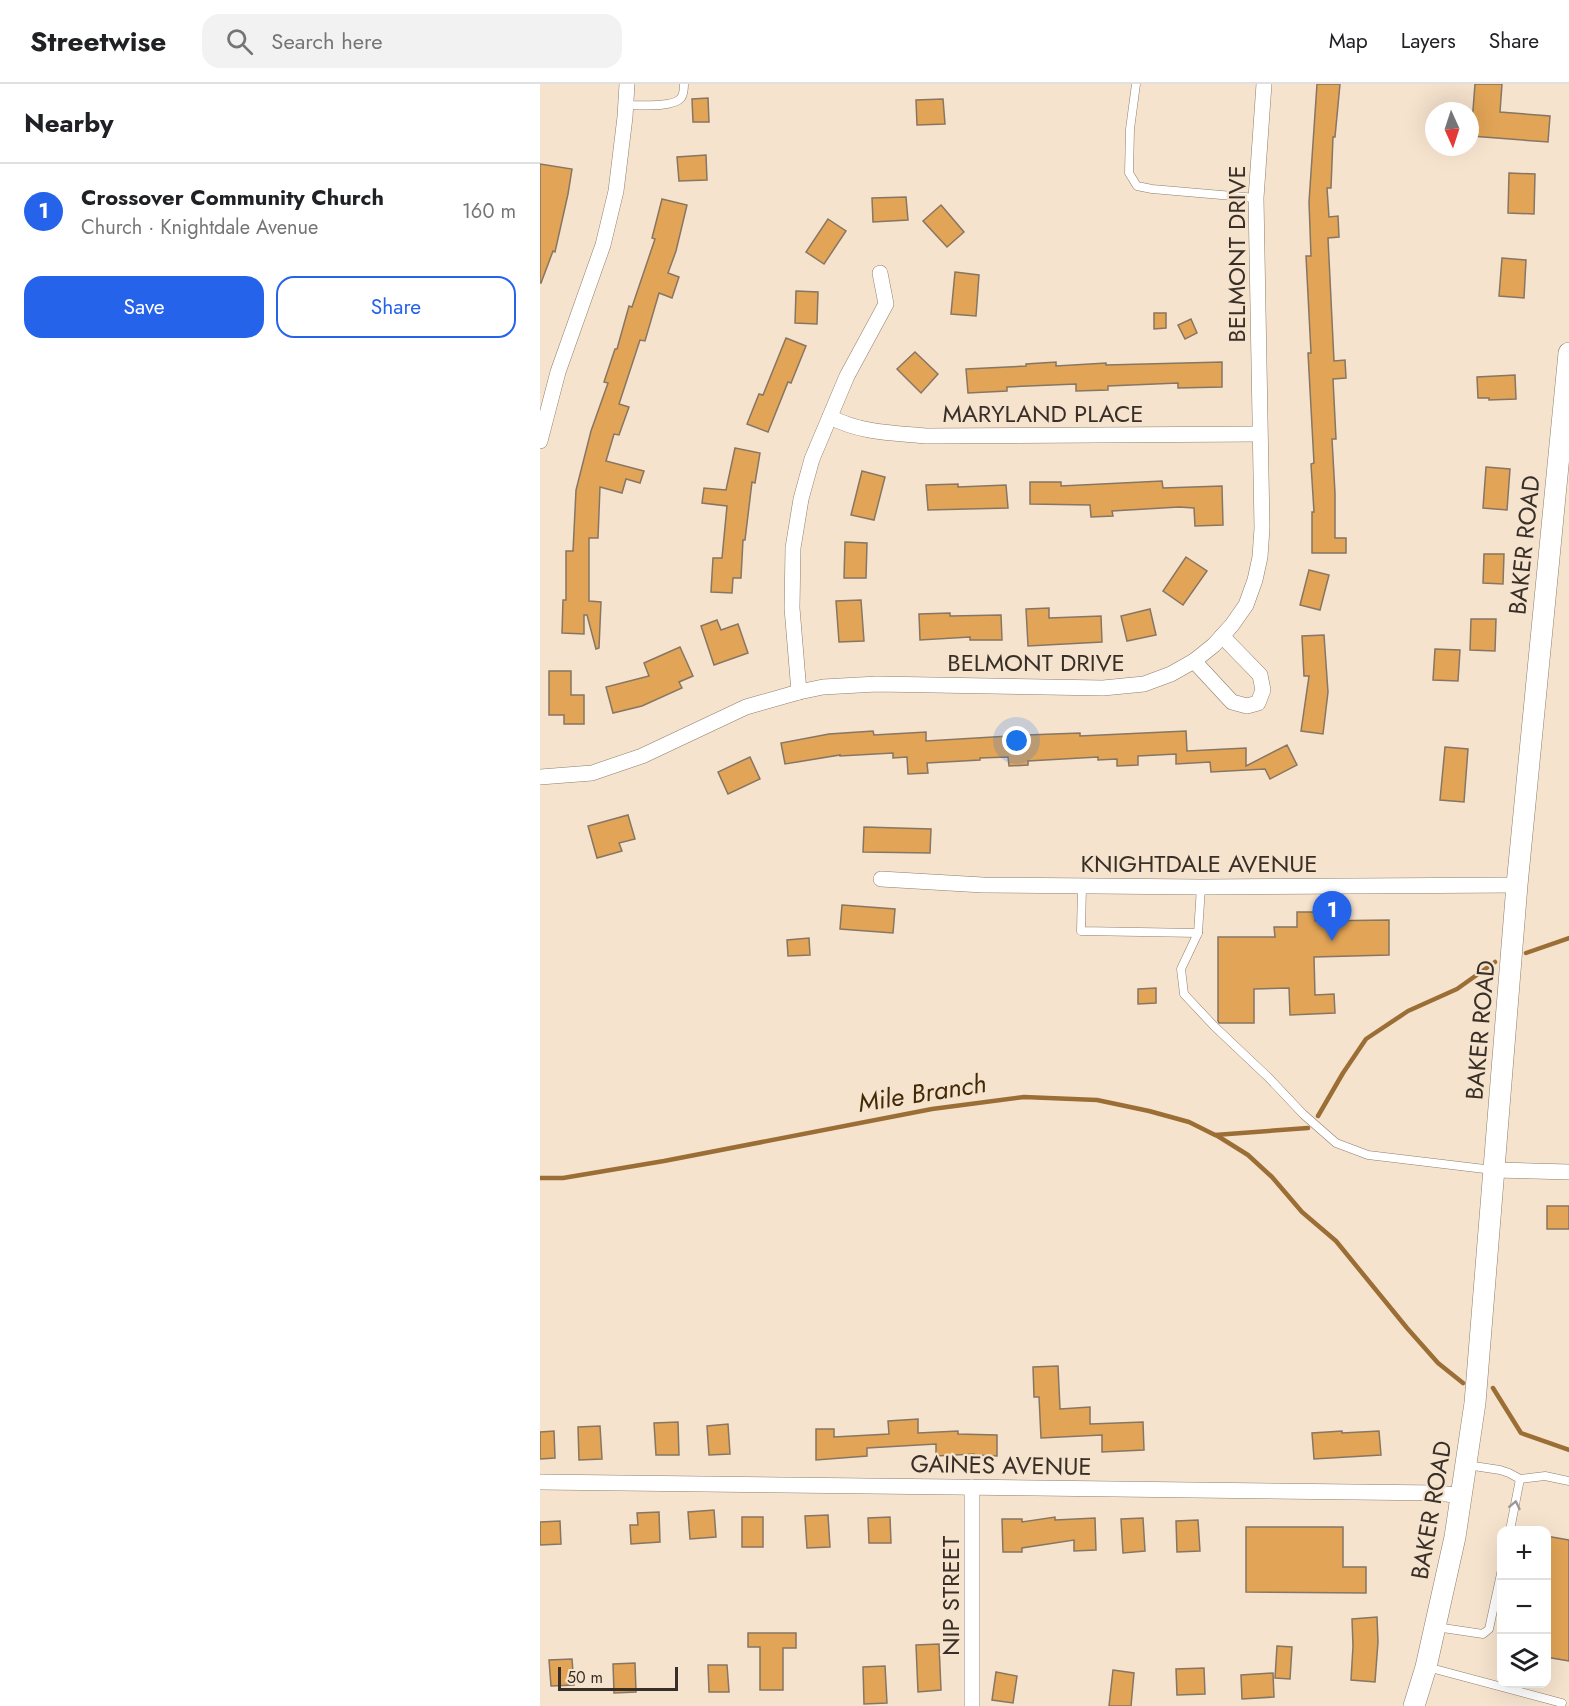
<!DOCTYPE html>
<html lang="en">
<head>
<meta charset="utf-8">
<style>
  body { margin:0; font-family:Jost,sans-serif; background:#f2f2f2; color:#202124 }
  .controls { position:absolute; right:18px; bottom:18px; display:grid; overflow:hidden; border-radius:12px; box-shadow:0 6px 24px #0002 }
  .controls button { width:54px; height:54px; display:grid; place-items:center; padding:0; border:0; border-bottom:2px solid #e0e0e0; background:#fff; color:#202124; font:30px sans-serif }
  .compass { position:absolute; left:885px; top:18px; width:54px; height:54px; border-radius:50%; background:#fff; box-shadow:0 6px 24px #0002; rotate:177deg }
  .scale { position:absolute; left:18px; bottom:15px; width:120px; box-sizing:border-box; padding-left:6px; border:3px solid #383028; border-top:0; font-size:16px; line-height:21px; white-space:nowrap; color:#383028; -webkit-text-stroke:4px #f6e3ce; paint-order:stroke }
  .you { position:absolute; left:477px; top:657px; width:21px; height:21px; margin:-15px; border:4px solid #fff; border-radius:50%; background:#1a73e8; box-shadow:0 0 0 9px #1a73e833 }
  .badge { display:grid; place-items:center; width:39px; height:39px; border-radius:50%; background:#2563eb; color:#fff; font-size:20px; font-weight:700 }
  .pin { position:absolute; translate:-50% -50px; filter:drop-shadow(0 2px 3px #0008) }
  .pin::after { content:''; position:absolute; top:32px; width:21px; height:18px; background:inherit; clip-path:polygon(0 0,100% 0,50% 100%) }
  .list { margin:0; padding:0; list-style:none }
  h2 { display:flex; justify-content:space-between; align-items:center; height:78px; margin:0; padding:0 24px; font-size:26px }
  h2 small { font-size:20px; font-weight:400; color:#757577 }
  .list li { display:grid; grid-template-columns:39px 1fr auto; gap:18px; align-items:center; box-sizing:border-box; height:96px; padding:0 24px; border-top:2px solid #e0e0e0 }
  .list b { display:block; font-size:22px; white-space:nowrap }
  .list p { margin:0; font-size:20px; white-space:nowrap; color:#757577 }
  .list em { font-size:20px; font-style:normal; color:#757577 }
  .actions { display:flex; gap:12px; padding:18px 24px }
  .actions a { flex:1; padding:14px 0; border:2px solid #2563eb; border-radius:18px; text-align:center; font-size:21px; color:#2563eb }
  .actions .main { background:#2563eb; color:#fff }
  .icon { flex:none; width:33px; height:33px; fill:none; stroke:currentColor; stroke-width:2; stroke-linecap:round; stroke-linejoin:round }
  .map { position:relative; flex:none; width:1029px; height:1622px; overflow:hidden }
  header { display:flex; align-items:center; gap:36px; box-sizing:border-box; height:84px; padding:0 30px; background:#fff; border-bottom:2px solid #e0e0e0 }
  header strong { font-size:28px }
  nav { display:flex; gap:33px; margin-inline-start:auto; font-size:21px }
  .search { width:420px; height:54px; background:#f2f2f2; display:flex; align-items:center; gap:15px; box-sizing:border-box; padding:0 21px; border-radius:18px; color:#757577; font-size:22px }
  main { display:flex }
  aside { flex:1; background:#fff }
  .map>svg:first-child { display:block }
  .lines { fill:none; stroke-linecap:round; stroke-linejoin:round }
  .stream { stroke:#9b6e35; stroke-width:4.5 }
  .building { fill:#e2a456; stroke:#877662; stroke-width:1.5 }
  .lane-casing { stroke:#8f7e6a; stroke-width:9 }
  .street-casing { stroke:#8f7e6a; stroke-width:16 }
  .secondary-casing { stroke:#8f7e6a; stroke-width:22 }
  .lane { stroke:#fff; stroke-width:8 }
  .street { stroke:#fff; stroke-width:15 }
  .secondary { stroke:#fff; stroke-width:21 }
  .oneway { stroke:#9c9894 }
  .labels { text-anchor:middle; dominant-baseline:central; stroke-width:4.5; stroke-linejoin:round; paint-order:stroke }
  .street-label { font-size:24px; fill:#383028; stroke:#f6e3ce }
  .water-label { font-size:26px; font-style:italic; fill:#422a07; stroke:#f6e3ce }
</style>
</head>
<body>
<header>
<strong>Streetwise</strong>
<div class="search"><svg class="icon" aria-label="search" viewBox="0 0 24 24"><circle cx="10" cy="10" r="6"/><path d="M15 15l6 6"/></svg>Search here</div>
<nav><a>Map</a><a>Layers</a><a>Share</a></nav>
</header>
<main>
<aside>
<h2>Nearby<small></small></h2>
<ul class="list">
<li><span class="badge">1</span><div><b>Crossover Community Church</b><p>Church · Knightdale Avenue</p></div><em>160 m</em></li>
</ul>
<div class="actions"><a class="main">Save</a><a>Share</a></div>
</aside>
<div class="map">
<svg width="1029" height="1622" viewBox="0 0 1029 1622">
  <rect width="100%" height="100%" fill="#f6e3ce"/>
  <g class="lines">
    <g class="stream">
      <path d="M 986,869 L 1029,854"/>
      <path d="M 778,1032 L 803,989 L 826,955 L 868,927 L 917,905 L 955,878"/>
      <path d="M 676,1051 L 708,1071 L 732,1093 L 762,1128 L 796,1157 L 867,1244 L 898,1279 L 923,1299"/>
      <path d="M 0,1094 L 23,1094 L 124,1077 L 392,1025 L 484,1013 L 557,1016 L 609,1027 L 649,1038 L 675,1051 L 768,1044"/>
      <path d="M 953,1304 L 981,1349 L 1029,1366"/>
    </g>
  </g>
  <g class="building">
    <path d="M 777,0 L 800,0 L 795,53 L 793,53 L 791,104 L 787,104 L 789,133 L 798,132 L 799,153 L 788,154 L 794,277 L 805,276 L 806,294 L 793,295 L 796,355 L 792,355 L 795,409 L 795,454 L 806,454 L 806,469 L 772,469 L 772,428 L 774,428 L 771,380 L 774,379 L 768,269 L 771,269 L 766,172 L 771,172 L 769,118 Z"/>
    <path d="M 935,0 L 962,0 L 960,28 L 1010,32 L 1008,58 L 931,52 Z"/>
    <path d="M 168,14 L 169,38 L 153,38 L 152,15 Z"/>
    <path d="M 403,15 L 405,40 L 377,41 L 376,16 Z"/>
    <path d="M 166,71 L 167,96 L 139,97 L 137,73 Z"/>
    <path d="M 0,80 L 32,85 L 28,110 L 15,168 L 13,167 L 1,199 L 0,199 Z"/>
    <path d="M 969,89 L 995,90 L 994,130 L 968,129 Z"/>
    <path d="M 366,113 L 368,136 L 333,138 L 332,114 Z"/>
    <path d="M 122,115 L 147,121 L 136,167 L 128,189 L 139,193 L 132,214 L 119,209 L 105,257 L 100,256 L 79,320 L 89,323 L 79,351 L 74,350 L 66,377 L 104,387 L 100,399 L 86,395 L 82,409 L 60,403 L 58,454 L 49,454 L 49,517 L 61,518 L 59,564 L 56,565 L 47,531 L 44,531 L 44,550 L 22,549 L 23,516 L 26,516 L 26,467 L 33,467 L 36,406 L 51,347 L 68,299 L 64,298 L 75,265 L 77,265 L 89,222 L 92,223 L 115,155 L 112,154 Z"/>
    <path d="M 401,121 L 424,148 L 407,163 L 383,137 Z"/>
    <path d="M 288,135 L 306,147 L 284,180 L 266,168 Z"/>
    <path d="M 962,174 L 986,176 L 984,214 L 959,212 Z"/>
    <path d="M 415,188 L 439,191 L 436,232 L 411,230 Z"/>
    <path d="M 256,207 L 278,208 L 277,240 L 255,239 Z"/>
    <path d="M 614,229 L 626,229 L 626,244 L 614,245 Z"/>
    <path d="M 651,235 L 657,249 L 645,255 L 638,241 Z"/>
    <path d="M 246,254 L 266,262 L 251,299 L 248,298 L 228,348 L 207,340 L 219,310 L 223,311 Z"/>
    <path d="M 375,268 L 398,290 L 381,309 L 357,285 Z"/>
    <path d="M 516,278 L 516,282 L 566,279 L 566,281 L 682,278 L 682,303 L 638,304 L 638,299 L 568,302 L 568,306 L 536,307 L 536,300 L 467,303 L 467,307 L 428,309 L 426,285 L 486,282 L 486,280 Z"/>
    <path d="M 975,291 L 976,315 L 949,316 L 949,314 L 938,314 L 937,293 Z"/>
    <path d="M 195,364 L 220,369 L 215,399 L 212,398 L 205,456 L 203,456 L 201,494 L 193,494 L 192,509 L 171,508 L 173,474 L 182,474 L 187,422 L 162,419 L 164,404 L 186,406 Z"/>
    <path d="M 946,383 L 970,385 L 967,426 L 943,424 Z"/>
    <path d="M 322,387 L 345,393 L 334,436 L 311,431 Z"/>
    <path d="M 622,397 L 623,404 L 682,402 L 683,441 L 655,442 L 654,424 L 639,423 L 572,427 L 573,432 L 551,433 L 550,421 L 490,420 L 490,398 L 521,398 L 521,402 Z"/>
    <path d="M 418,400 L 418,403 L 466,401 L 468,424 L 388,426 L 386,401 Z"/>
    <path d="M 305,458 L 327,459 L 326,494 L 304,494 Z"/>
    <path d="M 944,470 L 964,470 L 963,500 L 943,499 Z"/>
    <path d="M 646,473 L 667,487 L 643,521 L 623,507 Z"/>
    <path d="M 769,486 L 789,491 L 780,526 L 760,521 Z"/>
    <path d="M 321,516 L 324,557 L 299,558 L 296,517 Z"/>
    <path d="M 509,524 L 509,534 L 561,532 L 562,558 L 488,562 L 486,525 Z"/>
    <path d="M 610,525 L 616,551 L 587,557 L 581,532 Z"/>
    <path d="M 410,529 L 410,532 L 461,531 L 462,556 L 430,556 L 430,553 L 380,556 L 379,530 Z"/>
    <path d="M 931,535 L 956,535 L 955,567 L 930,566 Z"/>
    <path d="M 177,536 L 181,546 L 198,540 L 208,569 L 174,581 L 161,542 Z"/>
    <path d="M 784,551 L 788,608 L 783,650 L 761,647 L 769,592 L 764,592 L 762,552 Z"/>
    <path d="M 140,563 L 153,592 L 139,598 L 142,604 L 102,622 L 73,629 L 66,603 L 109,592 L 104,579 Z"/>
    <path d="M 895,565 L 920,566 L 918,597 L 893,596 Z"/>
    <path d="M 9,587 L 31,587 L 31,611 L 44,611 L 44,640 L 24,640 L 24,631 L 9,631 Z"/>
    <path d="M 333,647 L 334,651 L 386,648 L 386,657 L 486,651 L 540,649 L 540,652 L 646,647 L 647,667 L 706,664 L 706,682 L 747,661 L 757,681 L 730,695 L 725,685 L 671,688 L 670,678 L 636,680 L 636,670 L 598,672 L 598,681 L 577,682 L 577,675 L 558,676 L 558,673 L 488,677 L 488,681 L 469,682 L 468,673 L 440,674 L 440,676 L 387,679 L 388,689 L 368,690 L 367,673 L 353,674 L 353,669 L 300,672 L 300,671 L 245,680 L 241,659 L 289,650 Z"/>
    <path d="M 905,663 L 928,665 L 924,718 L 900,716 Z"/>
    <path d="M 210,673 L 220,695 L 188,710 L 178,688 Z"/>
    <path d="M 88,731 L 95,755 L 79,759 L 82,767 L 57,774 L 48,742 Z"/>
    <path d="M 324,743 L 391,745 L 390,769 L 323,768 Z"/>
    <path d="M 302,821 L 355,825 L 353,849 L 300,845 Z"/>
    <path d="M 757,828 L 775,828 L 775,837 L 849,836 L 849,871 L 774,873 L 775,911 L 794,910 L 795,929 L 750,931 L 749,904 L 714,905 L 714,939 L 679,939 L 678,937 L 678,853 L 735,853 L 734,843 L 757,843 Z"/>
    <path d="M 269,854 L 270,871 L 248,872 L 247,856 Z"/>
    <path d="M 616,904 L 616,919 L 598,920 L 598,905 Z"/>
    <rect x="1007" y="1122" width="22" height="23"/>
    <path d="M 518,1282 L 520,1325 L 550,1323 L 550,1340 L 603,1338 L 604,1366 L 562,1368 L 562,1351 L 501,1354 L 499,1313 L 494,1313 L 493,1283 Z"/>
    <path d="M 378,1335 L 378,1349 L 418,1347 L 418,1350 L 457,1351 L 457,1372 L 434,1371 L 434,1370 L 396,1372 L 396,1360 L 327,1364 L 327,1372 L 276,1376 L 276,1345 L 294,1345 L 294,1353 L 349,1350 L 348,1337 Z"/>
    <path d="M 138,1338 L 139,1371 L 116,1371 L 114,1339 Z"/>
    <path d="M 188,1340 L 190,1370 L 169,1371 L 167,1342 Z"/>
    <path d="M 60,1342 L 62,1375 L 39,1376 L 38,1343 Z"/>
    <path d="M 14,1347 L 15,1374 L 0,1375 L 0,1348 Z"/>
    <path d="M 802,1347 L 802,1349 L 839,1347 L 841,1371 L 774,1375 L 772,1349 Z"/>
    <path d="M 174,1426 L 176,1453 L 150,1455 L 148,1428 Z"/>
    <path d="M 119,1428 L 120,1458 L 91,1460 L 90,1441 L 98,1441 L 97,1429 Z"/>
    <path d="M 288,1431 L 290,1463 L 267,1464 L 265,1432 Z"/>
    <rect x="202" y="1433" width="21" height="30"/>
    <path d="M 350,1433 L 351,1459 L 329,1459 L 328,1434 Z"/>
    <path d="M 515,1433 L 515,1436 L 555,1434 L 556,1466 L 534,1467 L 534,1456 L 482,1464 L 482,1468 L 463,1468 L 462,1435 L 482,1435 L 482,1438 Z"/>
    <path d="M 603,1434 L 605,1467 L 583,1469 L 581,1435 Z"/>
    <path d="M 658,1436 L 660,1467 L 637,1468 L 636,1437 Z"/>
    <path d="M 20,1437 L 21,1460 L 0,1461 L 0,1438 Z"/>
    <path d="M 706,1443 L 803,1443 L 803,1483 L 826,1483 L 826,1509 L 706,1508 Z"/>
    <path d="M 1006,1452 L 1029,1456 L 1029,1577 L 1006,1573 Z"/>
    <path d="M 837,1533 L 838,1558 L 835,1598 L 811,1596 L 813,1562 L 812,1535 Z"/>
    <path d="M 208,1549 L 256,1549 L 256,1564 L 243,1564 L 243,1606 L 220,1606 L 220,1563 L 208,1563 Z"/>
    <path d="M 399,1560 L 401,1606 L 378,1608 L 376,1561 Z"/>
    <path d="M 737,1562 L 752,1563 L 750,1595 L 735,1594 Z"/>
    <path d="M 32,1575 L 34,1601 L 11,1602 L 9,1576 Z"/>
    <path d="M 95,1579 L 96,1608 L 74,1609 L 73,1580 Z"/>
    <path d="M 168,1581 L 187,1581 L 189,1608 L 169,1608 Z"/>
    <path d="M 345,1582 L 347,1619 L 324,1620 L 323,1583 Z"/>
    <path d="M 664,1584 L 665,1610 L 637,1611 L 636,1585 Z"/>
    <path d="M 573,1586 L 594,1589 L 591,1622 L 569,1622 Z"/>
    <path d="M 456,1588 L 477,1592 L 473,1619 L 452,1616 Z"/>
    <path d="M 733,1589 L 734,1613 L 702,1615 L 701,1591 Z"/>
  </g>
  <g class="lines">
    <g class="lane-casing">
      <g id="lane">
        <path d="M 596,0 L 590,45 L 589,89 L 597,102 L 612,105 L 716,114"/>
        <path d="M 85,21 C 98,21 133,24 141,14 C 144,10 144,5 144,0"/>
        <path d="M 542,802 L 541,847 L 658,849"/>
        <path d="M 661,803 L 658,849 L 641,885 L 644,910 L 674,942 L 729,994 L 763,1030 L 796,1059 L 828,1071 L 953,1086"/>
        <path d="M 927,1381 L 960,1386 L 969,1389 L 980,1395 L 1005,1392 L 1029,1397"/>
        <path d="M 970,1446 L 980,1395"/>
        <path d="M 896,1543 L 943,1550 L 949,1545 L 962,1485"/>
        <path d="M 887,1583 L 1022,1619"/>
      </g>
    </g>
    <g class="street-casing">
      <g id="street">
        <path d="M 290,333 C 321,349 352,349 386,352 L 719,350"/>
        <path d="M 0,357 L 18,288 L 63,161 L 76,107 L 85,33 L 87,0"/>
        <path d="M 654,577 L 692,618 L 707,622 L 718,619 L 723,606 L 720,591 L 682,552"/>
        <path d="M 259,608 L 252,524 L 253,464 L 261,415 L 272,375 L 307,292 L 346,220 L 340,189"/>
        <path d="M 0,693 L 52,689 L 102,672 L 206,623 L 259,608 L 283,603 L 337,600 L 563,604 L 604,600 L 631,590 L 654,577 L 674,561 L 692,541 L 706,521 L 715,496 L 720,473 L 722,444 L 716,114 L 724,0"/>
        <path d="M 341,795 L 443,801 L 661,803 L 977,801"/>
        <path d="M 954,1086 L 1029,1088"/>
        <path d="M 0,1398 L 899,1409 L 921,1412"/>
        <path d="M 432,1403 L 432,1622"/>
      </g>
    </g>
    <g class="secondary-casing">
      <path id="secondary" d="M 874,1622 L 886,1583 L 915,1453 L 935,1319 L 977,801 L 1029,269"/>
    </g>
    <use href="#lane" class="lane"/>
    <use href="#street" class="street"/>
    <use href="#secondary" class="secondary"/>
  </g>
  <defs><path id="oneway-chevron" d="M-2-3.5L2.5 0L-2 3.5" fill="none" stroke-width="1.6" stroke-linecap="round" stroke-linejoin="round" transform="scale(1.5)"/></defs>
  <use class="oneway" href="#oneway-chevron" transform="translate(975 1421) rotate(-78)"/>
  <g class="labels">
    <g class="street-label">
      <text transform="translate(696 170) rotate(-90)">BELMONT DRIVE</text>
      <text x="503" y="329">MARYLAND PLACE</text>
      <text transform="translate(984 461) rotate(-84)">BAKER ROAD</text>
      <text x="496" y="578">BELMONT DRIVE</text>
      <text x="659" y="779">KNIGHTDALE AVENUE</text>
      <text transform="translate(940 946) rotate(-85)">BAKER ROAD</text>
      <text transform="translate(461 1381) rotate(1)">GAINES AVENUE</text>
      <text transform="translate(891 1426) rotate(-80)">BAKER ROAD</text>
      <text transform="translate(410 1512) rotate(-90)">NIP STREET</text>
    </g>
    <g class="water-label">
      <text transform="translate(382 1009) rotate(-9)">Mile Branch</text>
    </g>
  </g>
</svg>
<div class="controls">
<button>+</button>
<button>−</button>
<button><svg class="icon" aria-label="layers" viewBox="0 0 24 24"><path d="M12 4l9 5-9 5-9-5zM3 14l9 5 9-5"/></svg></button>
</div>
<svg class="compass" viewBox="-18 -18 36 36"><path d="M0-13l5 13h-10z" fill="#e53935"/><path d="M0 13l5-13h-10z" fill="#757577"/></svg>
<div class="scale">50 m</div>
<div class="you"></div>
<div class="pin badge" style="left:792px;top:857px">1</div>
</div>
</main>
</body>
</html>
